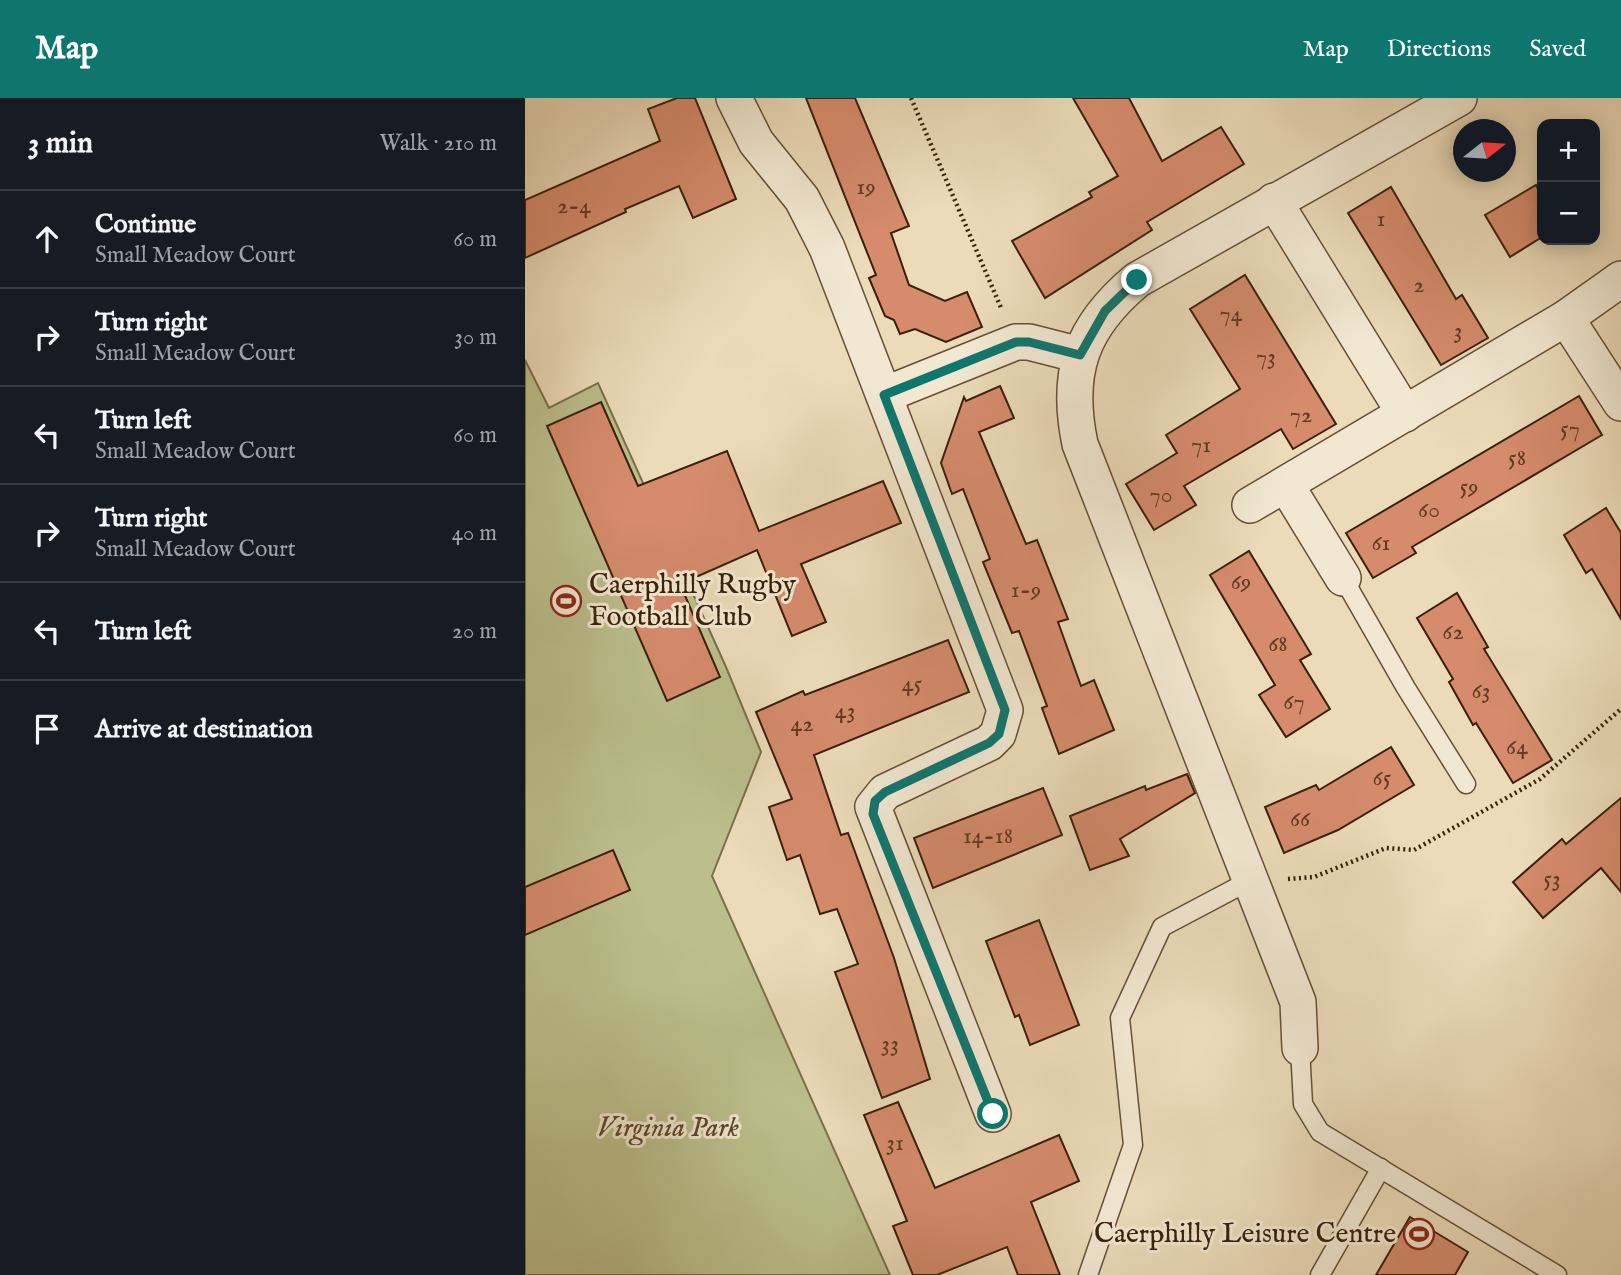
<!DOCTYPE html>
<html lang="en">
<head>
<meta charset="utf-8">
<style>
  body { margin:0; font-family:"IM FELL English",serif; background:#242831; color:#f1f3f6 }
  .controls { position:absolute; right:21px; top:21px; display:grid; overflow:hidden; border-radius:14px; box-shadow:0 4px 18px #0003 }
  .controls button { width:63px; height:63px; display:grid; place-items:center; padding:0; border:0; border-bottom:2px solid #363941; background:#171b24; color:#f1f3f6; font:35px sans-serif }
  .compass { position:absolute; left:928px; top:21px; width:63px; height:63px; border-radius:50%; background:#171b24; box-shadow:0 4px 18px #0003; rotate:73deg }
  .stop { position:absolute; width:21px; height:21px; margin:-16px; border:5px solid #0f766e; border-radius:50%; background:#fff }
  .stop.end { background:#0f766e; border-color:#fff; box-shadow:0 2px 7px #0008 }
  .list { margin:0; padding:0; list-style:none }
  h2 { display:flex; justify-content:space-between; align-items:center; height:91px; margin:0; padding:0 28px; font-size:30px }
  h2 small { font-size:23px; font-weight:400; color:#9ea1a6 }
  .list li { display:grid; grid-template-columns:46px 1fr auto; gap:21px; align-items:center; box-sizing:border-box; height:98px; padding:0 28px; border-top:2px solid #363941 }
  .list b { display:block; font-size:26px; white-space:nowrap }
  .list p { margin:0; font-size:23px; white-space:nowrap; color:#9ea1a6 }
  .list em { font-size:23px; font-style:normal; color:#9ea1a6 }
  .icon { flex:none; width:38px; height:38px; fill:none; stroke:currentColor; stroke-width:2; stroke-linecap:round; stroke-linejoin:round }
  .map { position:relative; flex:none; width:1096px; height:1177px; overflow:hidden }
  header { display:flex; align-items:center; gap:42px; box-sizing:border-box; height:98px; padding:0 35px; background:#0f766e; color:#fff }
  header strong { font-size:33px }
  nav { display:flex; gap:38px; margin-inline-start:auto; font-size:24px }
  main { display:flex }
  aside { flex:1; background:#171b24 }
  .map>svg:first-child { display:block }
  .green { fill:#bbbf8c; stroke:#7a704b; stroke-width:2 }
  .building { fill:#d58b6c; stroke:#3a200a; stroke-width:2 }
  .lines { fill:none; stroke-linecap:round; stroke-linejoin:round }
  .lane-casing { stroke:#664f36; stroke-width:21 }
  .street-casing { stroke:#664f36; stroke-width:38 }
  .path { stroke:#3a200a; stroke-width:4.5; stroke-dasharray:2 3.5; stroke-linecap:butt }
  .lane { stroke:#f2e8d2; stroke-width:18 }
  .street { stroke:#f2e8d2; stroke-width:35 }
  .route { stroke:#0f766e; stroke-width:9 }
  .labels { text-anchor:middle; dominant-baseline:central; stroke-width:6; stroke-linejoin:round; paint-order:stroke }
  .number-label { font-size:24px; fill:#613b22 }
  .poi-label { font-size:28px; fill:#3a200a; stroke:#f2e8d2; text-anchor:start }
  .park-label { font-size:28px; font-style:italic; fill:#5a482a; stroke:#f2e8d2 }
</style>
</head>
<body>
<header>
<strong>Map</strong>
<nav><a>Map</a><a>Directions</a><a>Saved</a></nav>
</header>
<main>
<aside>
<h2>3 min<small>Walk · 210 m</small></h2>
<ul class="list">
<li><svg class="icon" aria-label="ahead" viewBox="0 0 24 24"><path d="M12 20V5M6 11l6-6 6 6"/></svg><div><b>Continue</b><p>Small Meadow Court</p></div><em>60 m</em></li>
<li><svg class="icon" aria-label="right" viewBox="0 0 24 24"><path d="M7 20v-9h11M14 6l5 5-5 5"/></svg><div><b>Turn right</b><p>Small Meadow Court</p></div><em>30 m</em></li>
<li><svg class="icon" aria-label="left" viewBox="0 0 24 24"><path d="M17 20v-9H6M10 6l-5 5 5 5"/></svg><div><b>Turn left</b><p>Small Meadow Court</p></div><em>60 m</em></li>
<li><svg class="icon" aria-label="right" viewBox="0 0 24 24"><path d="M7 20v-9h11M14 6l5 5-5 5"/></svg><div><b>Turn right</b><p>Small Meadow Court</p></div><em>40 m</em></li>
<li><svg class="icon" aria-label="left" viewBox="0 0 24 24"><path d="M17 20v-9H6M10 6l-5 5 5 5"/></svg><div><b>Turn left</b></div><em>20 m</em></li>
<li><svg class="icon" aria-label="arrive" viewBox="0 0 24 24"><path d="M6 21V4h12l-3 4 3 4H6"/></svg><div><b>Arrive at destination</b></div></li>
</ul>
</aside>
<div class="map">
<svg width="1096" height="1177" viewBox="0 0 1096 1177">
  <rect width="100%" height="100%" fill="#ebdbb9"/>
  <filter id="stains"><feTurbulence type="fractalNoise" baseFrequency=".00286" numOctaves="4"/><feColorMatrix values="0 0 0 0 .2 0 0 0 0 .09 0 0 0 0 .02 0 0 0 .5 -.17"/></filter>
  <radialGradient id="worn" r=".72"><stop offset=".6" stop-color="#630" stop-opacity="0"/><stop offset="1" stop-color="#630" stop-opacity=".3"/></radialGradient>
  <path class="green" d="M 0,262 L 24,310 L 73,285 L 201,569 L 236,654 L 187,778 L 365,1177 L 0,1177 Z"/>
  <g class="building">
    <path d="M 152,0 L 170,0 L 211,101 L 168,120 L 154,88 L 100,111 L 101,114 L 0,160 L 0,102 L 135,43 L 123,11 Z"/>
    <path d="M 281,0 L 330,0 L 384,128 L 366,135 L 384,187 L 420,203 L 442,194 L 457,229 L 421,244 L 390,231 L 375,236 L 369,222 L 360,218 L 344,180 L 351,177 Z"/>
    <path d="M 548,0 L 604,0 L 637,63 L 696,29 L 719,66 L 622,124 L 627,132 L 520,200 L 487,143 L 567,99 L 564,94 L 593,78 Z"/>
    <path d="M 1011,87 L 1017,98 L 1017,139 L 985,159 L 960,117 Z"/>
    <path d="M 866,89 L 931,201 L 937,197 L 963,240 L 916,267 L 823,115 Z"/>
    <path d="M 720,177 L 811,326 L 768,351 L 756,331 L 659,388 L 671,407 L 629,432 L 601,386 L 652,355 L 641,337 L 715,291 L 665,211 Z"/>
    <path d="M 475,288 L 489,320 L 454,334 L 501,446 L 512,442 L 543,521 L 533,524 L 556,588 L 569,582 L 589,632 L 534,656 L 517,610 L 522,608 L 494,533 L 487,535 L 458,464 L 465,461 L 438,391 L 427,396 L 416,365 L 439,299 L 441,303 Z"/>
    <path d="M 1054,298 L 1077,337 L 887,449 L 891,455 L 848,480 L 821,435 Z"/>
    <path d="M 76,304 L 113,388 L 202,353 L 234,433 L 358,383 L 376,425 L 276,466 L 301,524 L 267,538 L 232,452 L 155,486 L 195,579 L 142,603 L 22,328 Z"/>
    <path d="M 1081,410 L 1096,435 L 1096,521 L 1067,471 L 1061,475 L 1039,437 Z"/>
    <path d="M 724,453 L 786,556 L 775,562 L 805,611 L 761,639 L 734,597 L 750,587 L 685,477 Z"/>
    <path d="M 932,495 L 963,549 L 959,551 L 1027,662 L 988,685 L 951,625 L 948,627 L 924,584 L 928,581 L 892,520 Z"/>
    <path d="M 423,542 L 444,594 L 289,657 L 316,737 L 323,735 L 369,860 L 405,981 L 357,1000 L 310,874 L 333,866 L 312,811 L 295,816 L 275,757 L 262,762 L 244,709 L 267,701 L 231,614 L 278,593 L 280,597 Z"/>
    <path d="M 866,649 L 889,687 L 813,732 L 759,755 L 740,709 L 791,687 L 794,692 Z"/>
    <path d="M 662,676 L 670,695 L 595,741 L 604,758 L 565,772 L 545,718 L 620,688 L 621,692 Z"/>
    <path d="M 518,690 L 537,737 L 408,790 L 389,740 Z"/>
    <path d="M 1096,700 L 1096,794 L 1076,770 L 1018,820 L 988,784 L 1037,741 L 1041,746 Z"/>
    <path d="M 88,752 L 105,792 L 0,837 L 0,789 Z"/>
    <path d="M 514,822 L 554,927 L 505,947 L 494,917 L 490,919 L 461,843 Z"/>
    <path d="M 373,1004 L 410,1090 L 534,1037 L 554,1083 L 506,1104 L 535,1177 L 493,1177 L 482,1149 L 412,1177 L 388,1177 L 368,1128 L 382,1123 L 339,1017 Z"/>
    <path d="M 885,1119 L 943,1154 L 930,1177 L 851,1177 Z"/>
  </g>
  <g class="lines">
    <g class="lane-casing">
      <g id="lane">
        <path d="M 818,480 L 881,590 L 941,686"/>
        <path d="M 775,950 L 778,1006 L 795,1034 L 1032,1177"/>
        <path d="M 563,1177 L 608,1047 L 595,920 L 637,829 L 724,783"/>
        <path d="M 795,1177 L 856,1070"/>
      </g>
    </g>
    <g class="street-casing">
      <g id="street">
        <path d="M 209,0 L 231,44 L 277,101 L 302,150 L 480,612 L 473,636 L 464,645 L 360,694 L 348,709 L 468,1016"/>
        <path d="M 749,103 L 880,316"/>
        <path d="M 1041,220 L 1096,305"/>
        <path d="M 359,297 L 491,244 L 504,244 L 555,257"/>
        <path d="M 761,387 L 818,480"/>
        <path d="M 725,407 L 1041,220 L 1096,181"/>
        <path d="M 775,950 L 773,904 L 555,346 C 540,274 556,229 612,182 L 934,0"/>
      </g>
    </g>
    <g class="path">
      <path d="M 386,0 L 477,212"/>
      <path d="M 763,781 L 789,779 L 861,750 L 889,752 L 1015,681 L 1096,611"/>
    </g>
    <use href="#lane" class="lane"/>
    <use href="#street" class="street"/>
  </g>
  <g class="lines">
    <path class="route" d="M 468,1016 L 348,716 L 350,703 L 360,694 L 464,645 L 474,636 L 480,612 L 359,297 L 491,244 L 504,244 L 555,257 L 580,213 L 612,182"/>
  </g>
  <defs>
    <g id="stadium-ring" transform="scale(1.575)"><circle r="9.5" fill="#f2e8d2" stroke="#8f2418" stroke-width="1.5"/><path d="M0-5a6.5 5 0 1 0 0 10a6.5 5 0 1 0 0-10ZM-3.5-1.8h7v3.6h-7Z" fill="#8f2418"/></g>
  </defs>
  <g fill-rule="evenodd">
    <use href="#stadium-ring" x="41" y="503"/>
    <use href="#stadium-ring" x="894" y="1136"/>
  </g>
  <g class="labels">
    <g class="number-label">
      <text x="341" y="89">19</text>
      <text x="49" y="108">2-4</text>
      <text x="856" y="121">1</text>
      <text x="894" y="187">2</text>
      <text x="706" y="216">74</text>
      <text x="933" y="233">3</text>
      <text x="741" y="259">73</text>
      <text x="776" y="317">72</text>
      <text x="1045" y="331">57</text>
      <text x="676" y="347">71</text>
      <text x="992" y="360">58</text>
      <text x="944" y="389">59</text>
      <text x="636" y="397">70</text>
      <text x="904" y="412">60</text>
      <text x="856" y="445">61</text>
      <text x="716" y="484">69</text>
      <text x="501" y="492">1-9</text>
      <text x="928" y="534">62</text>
      <text x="753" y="546">68</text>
      <text x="387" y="586">45</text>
      <text x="956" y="593">63</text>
      <text x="769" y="604">67</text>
      <text x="320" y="613">43</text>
      <text x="277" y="626">42</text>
      <text x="992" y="649">64</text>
      <text x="857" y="680">65</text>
      <text x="775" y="721">66</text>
      <text x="463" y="738">14-18</text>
      <text x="1027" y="781">53</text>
      <text x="365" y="946">33</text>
      <text x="370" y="1045">31</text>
    </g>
    <g class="poi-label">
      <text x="64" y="487">Caerphilly Rugby<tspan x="64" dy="32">Football Club</tspan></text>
      <text x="871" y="1136" text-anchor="end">Caerphilly Leisure Centre</text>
    </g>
    <g class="park-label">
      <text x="143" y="1030">Virginia Park</text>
    </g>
  </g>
  <rect width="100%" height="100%" filter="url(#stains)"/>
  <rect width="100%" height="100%" fill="url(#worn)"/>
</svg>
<div class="controls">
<button>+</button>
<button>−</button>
</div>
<svg class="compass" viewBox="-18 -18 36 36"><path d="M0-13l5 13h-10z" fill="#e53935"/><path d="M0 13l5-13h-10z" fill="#9ea1a6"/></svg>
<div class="stop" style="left:468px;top:1016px"></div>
<div class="stop end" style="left:612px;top:182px"></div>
</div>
</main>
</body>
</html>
